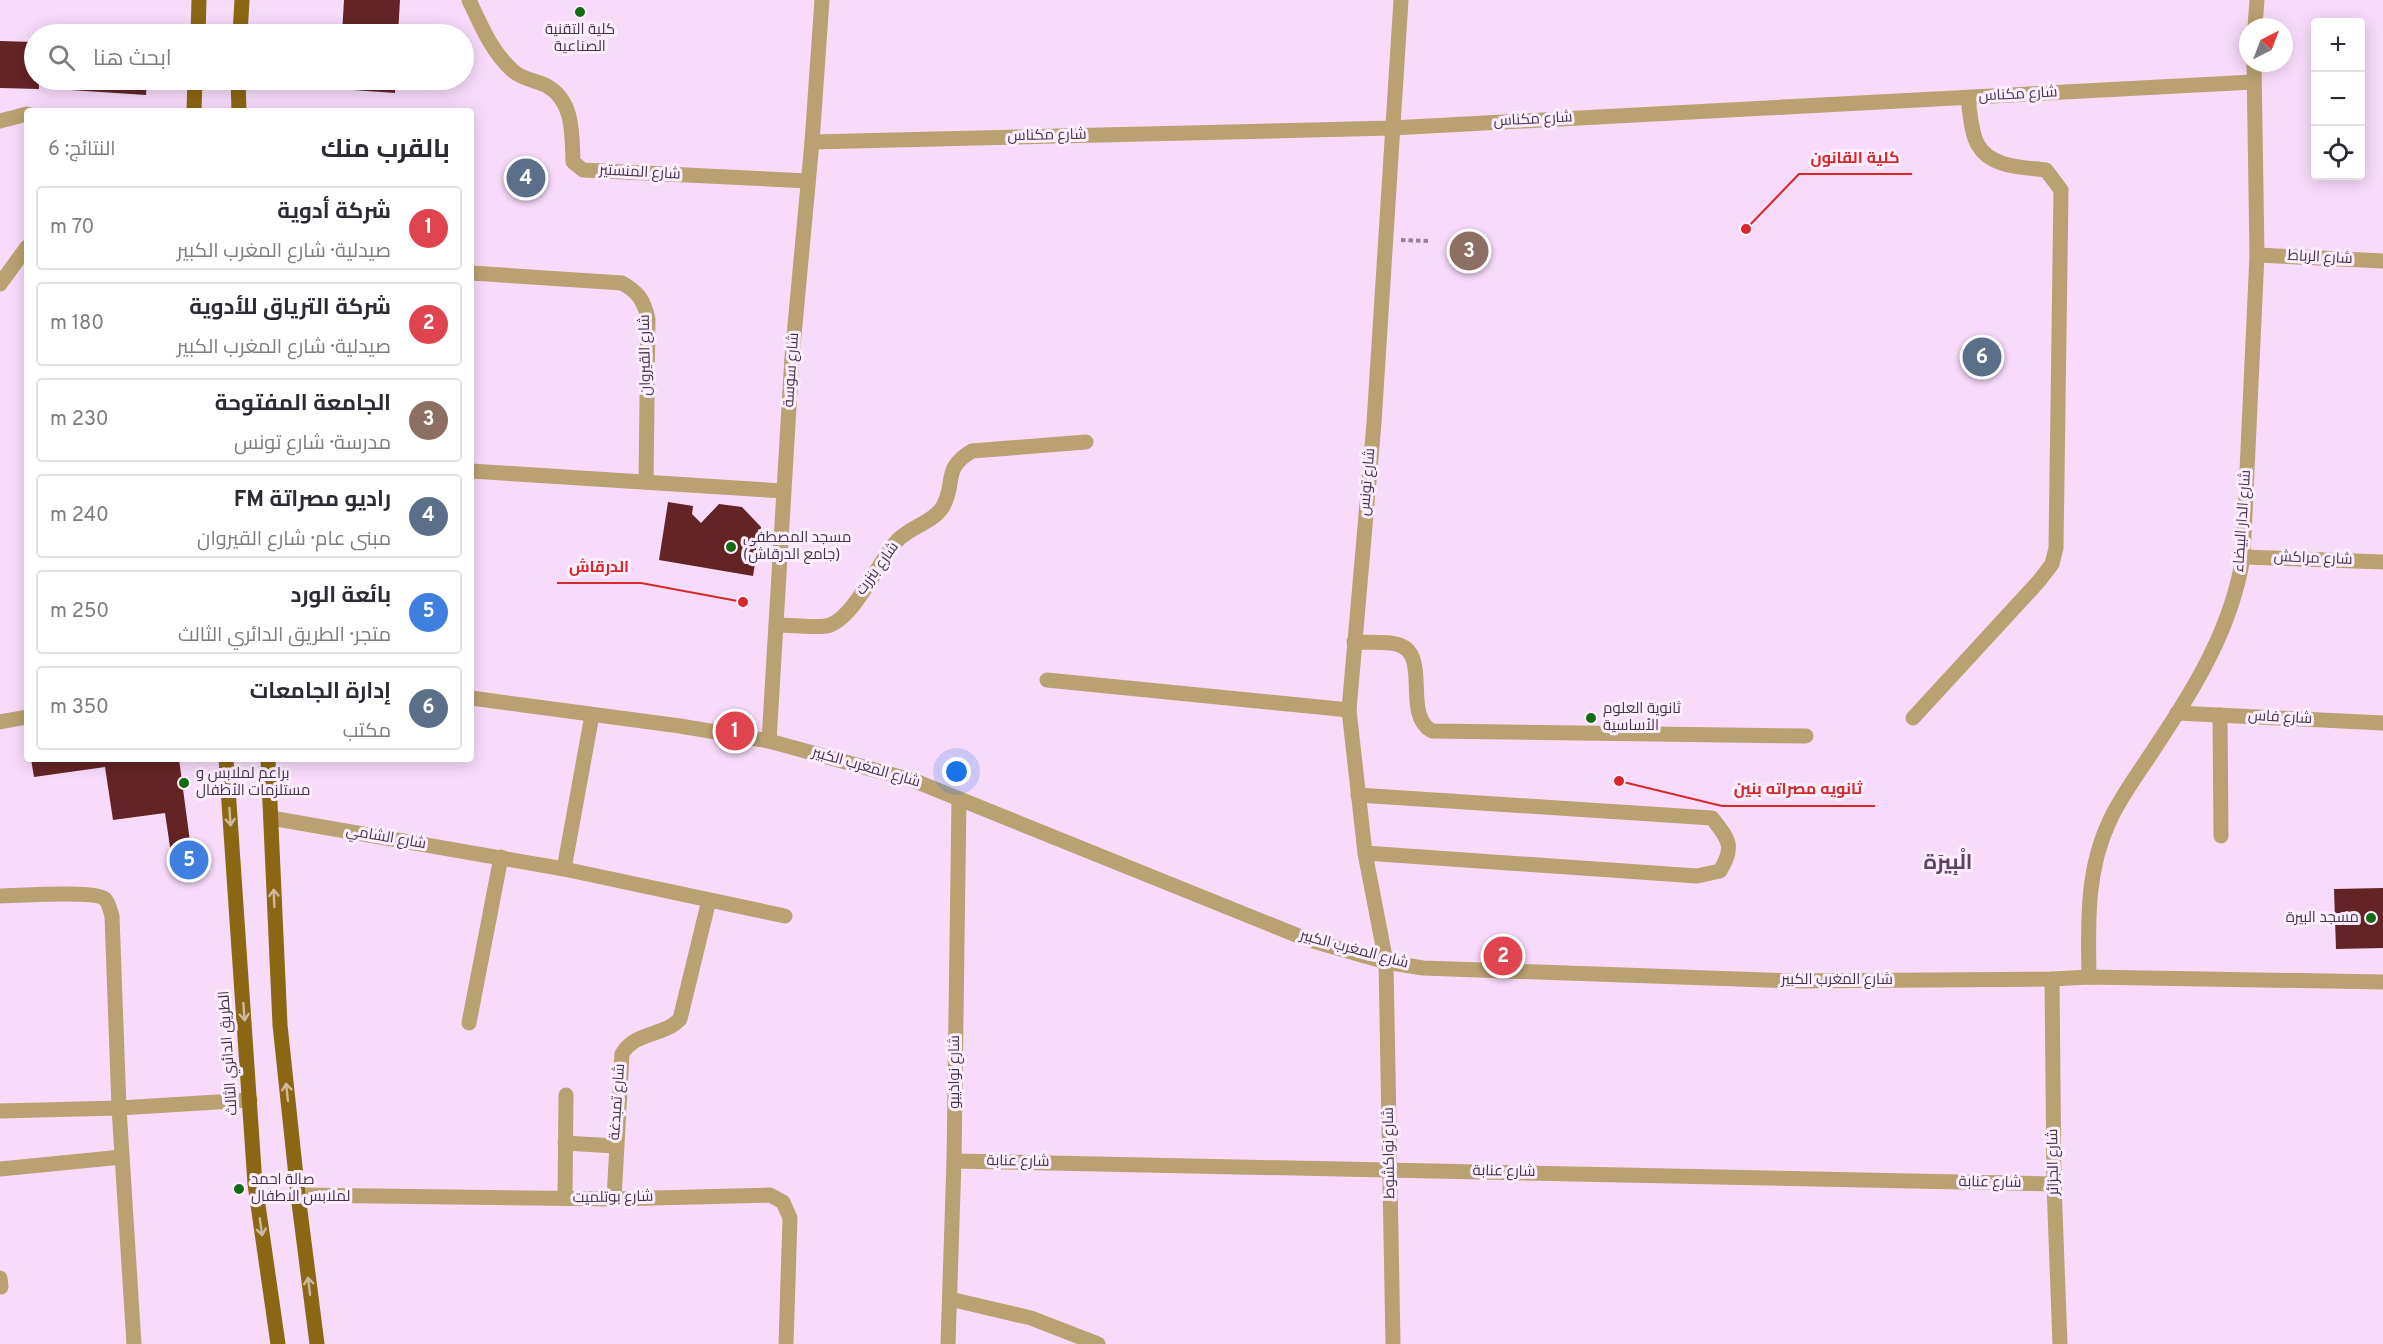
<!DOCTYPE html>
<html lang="ar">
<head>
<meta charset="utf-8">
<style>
  body { margin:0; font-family:Overpass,Cairo,sans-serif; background:#f7f7f7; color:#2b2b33; direction:rtl }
  .controls { position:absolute; right:18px; top:18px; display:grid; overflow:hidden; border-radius:6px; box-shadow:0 3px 15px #0003 }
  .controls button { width:54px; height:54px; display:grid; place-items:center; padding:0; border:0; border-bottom:2px solid #e1e1e2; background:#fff; color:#2b2b33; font:30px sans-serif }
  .compass { position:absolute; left:2239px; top:18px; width:54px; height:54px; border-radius:50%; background:#fff; box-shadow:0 3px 15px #0003; rotate:42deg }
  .you { position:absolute; left:957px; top:772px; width:21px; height:21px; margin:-15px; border:4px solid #fff; border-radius:50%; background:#1a73e8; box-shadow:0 0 0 9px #1a73e833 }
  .badge { display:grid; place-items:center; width:39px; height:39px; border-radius:50%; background:#b45309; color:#fff; font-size:20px; font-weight:700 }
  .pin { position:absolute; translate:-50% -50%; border:3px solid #fff; box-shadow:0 2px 6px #0006 }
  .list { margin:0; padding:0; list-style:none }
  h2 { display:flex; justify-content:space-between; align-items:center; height:78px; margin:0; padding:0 24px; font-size:26px }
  h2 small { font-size:20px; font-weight:400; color:#7c7c81 }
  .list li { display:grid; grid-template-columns:39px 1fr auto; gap:18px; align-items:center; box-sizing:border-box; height:84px; margin:0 12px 12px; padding:0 12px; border:2px solid #e1e1e2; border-radius:6px }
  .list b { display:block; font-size:22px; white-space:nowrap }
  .list p { margin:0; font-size:20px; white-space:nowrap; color:#7c7c81 }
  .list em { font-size:20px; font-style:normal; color:#7c7c81 }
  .icon { flex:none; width:33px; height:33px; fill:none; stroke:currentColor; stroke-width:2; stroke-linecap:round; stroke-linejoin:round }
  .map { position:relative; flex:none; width:2383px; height:1344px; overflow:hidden; direction:ltr }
  .search { position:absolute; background:#fff; box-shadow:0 3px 15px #0003; left:24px; top:24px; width:450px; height:66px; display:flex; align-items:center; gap:15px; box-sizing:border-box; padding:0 21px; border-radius:33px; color:#7c7c81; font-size:22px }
  .panel { position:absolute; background:#fff; box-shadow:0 3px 15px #0003; left:24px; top:108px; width:450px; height:654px; border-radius:6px; direction:rtl }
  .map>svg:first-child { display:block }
  .building { fill:#642425 }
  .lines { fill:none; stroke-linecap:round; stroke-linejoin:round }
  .path { stroke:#978299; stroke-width:4; stroke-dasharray:4.5 3; stroke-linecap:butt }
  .minor { stroke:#baa172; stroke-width:15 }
  .major { stroke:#8b6713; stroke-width:15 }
  .oneway { stroke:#cfb8a0 }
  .poi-dot { fill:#136b13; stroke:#fceefe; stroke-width:2 }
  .labels { text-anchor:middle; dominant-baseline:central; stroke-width:6; stroke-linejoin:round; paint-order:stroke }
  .poi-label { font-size:15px; fill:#423444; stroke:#fceefe; text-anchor:start }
  .street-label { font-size:15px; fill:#423444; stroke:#fceefe }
  .district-label { font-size:21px; font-weight:bold; fill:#5f4163; stroke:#fceefe }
  .leader { fill:none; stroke:#d62828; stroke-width:2 }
  .callout-dot { fill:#d62828; stroke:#fceefe; stroke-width:2 }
  .callout-label { font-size:16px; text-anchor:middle; font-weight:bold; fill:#d62828; stroke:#fceefe; stroke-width:6; stroke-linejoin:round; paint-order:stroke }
</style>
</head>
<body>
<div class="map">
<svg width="2383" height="1344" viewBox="0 0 2383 1344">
  <rect width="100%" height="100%" fill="#f8dbfb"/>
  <g class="building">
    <path d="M 344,0 L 400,0 L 398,34 L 342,34 Z"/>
    <path d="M 0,41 L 34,42 L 34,80 L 39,80 L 39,89 L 0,88 Z"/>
    <path d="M 70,80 L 147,80 L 146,95 L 70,90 Z"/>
    <path d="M 340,80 L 395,80 L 395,93 L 339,89 Z"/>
    <path d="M 668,502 L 693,506 L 692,514 L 701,523 L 719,504 L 742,507 L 761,527 L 753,576 L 659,560 Z"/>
    <path d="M 31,759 L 179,759 L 193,864 L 173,867 L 165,813 L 113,820 L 105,767 L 34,777 Z"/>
    <path d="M 2383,888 L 2383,948 L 2336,949 L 2334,889 Z"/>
  </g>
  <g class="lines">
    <path class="path" d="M 1401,240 L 1429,241"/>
    <g class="minor">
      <path d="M 469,0 C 481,26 492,52 513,71 C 522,79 537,81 547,86 C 574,101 572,135 573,162 L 583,170 L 808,181"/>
      <path d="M 2255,27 L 2257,0"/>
      <path d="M 0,121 L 27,114"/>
      <path d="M 812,142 L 1392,128 L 2253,82"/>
      <path d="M 2257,255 L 2383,261"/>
      <path d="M 471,273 L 622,283 C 638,292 644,300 648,319 L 646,482"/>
      <path d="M 0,284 L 27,247"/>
      <path d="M 471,471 L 783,491"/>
      <path d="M 2243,557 L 2383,562"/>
      <path d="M 776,625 C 792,625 811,628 826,626 C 852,622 878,563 895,543 C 908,527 931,524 942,508 C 957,484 941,469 972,451 L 1086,442"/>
      <path d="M 1354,642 C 1367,643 1383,641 1396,644 C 1433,652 1401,714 1432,731 L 1806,736"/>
      <path d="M 1047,680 L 1349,710"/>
      <path d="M 471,698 L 680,726 L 769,741 L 915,781 L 1306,939 L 1386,962 L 1423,968 L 1792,981 L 2052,979 L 2089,977 L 2383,982"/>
      <path d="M 2177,713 L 2383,723"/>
      <path d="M 2220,715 L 2221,836"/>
      <path d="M 1913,718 L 2039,581 L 2052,564 L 2056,548 L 2061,190 L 2046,170 C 2023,167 1991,168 1978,145 C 1971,133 1970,112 1968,98"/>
      <path d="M 0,722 L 27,717"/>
      <path d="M 769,741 L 792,357 L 812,142 L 822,0"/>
      <path d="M 1358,795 L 1712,818 C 1729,840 1735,846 1720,871 L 1697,876 L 1365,853"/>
      <path d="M 271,818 L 564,869 L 785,916"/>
      <path d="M 564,869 L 592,715"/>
      <path d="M 0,896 C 17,896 94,890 105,899 C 109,903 110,910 112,916 L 119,1108 L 134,1344"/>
      <path d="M 2089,977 C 2088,923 2086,870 2110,820 C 2122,794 2141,770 2156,746 C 2195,688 2232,627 2243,557 L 2257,255 L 2254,63"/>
      <path d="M 2052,979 L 2054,1184 L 2060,1344"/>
      <path d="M 469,1023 L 501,857"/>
      <path d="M 0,1111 L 119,1108 L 250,1100"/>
      <path d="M 565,1143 L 615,1146"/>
      <path d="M 954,1161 L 2054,1184"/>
      <path d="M 0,1169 L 122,1157"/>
      <path d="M 298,1195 L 614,1199 L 770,1195 L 783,1202 L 790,1218 L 786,1344"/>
      <path d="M 565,1198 L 566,1095"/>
      <path d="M 614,1199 L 622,1054 C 635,1031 663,1037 680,1019 L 709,900"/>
      <path d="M 0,1278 L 1,1287"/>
      <path d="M 950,1299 L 1031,1318 L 1098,1344"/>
      <path d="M 948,1344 L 954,1161 L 959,799"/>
      <path d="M 1393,1344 L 1386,962 L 1365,853 L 1349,710 L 1374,423 L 1401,0"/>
    </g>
    <g class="major">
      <path d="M 198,34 L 199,0"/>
      <path d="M 240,34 L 242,0"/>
      <path d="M 238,80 L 239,111"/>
      <path d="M 194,111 L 195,80"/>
      <path d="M 226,759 L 255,1184 L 278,1344"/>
      <path d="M 268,759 L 280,1025 L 298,1195 L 317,1344"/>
    </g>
  </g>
  <defs><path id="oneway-shaft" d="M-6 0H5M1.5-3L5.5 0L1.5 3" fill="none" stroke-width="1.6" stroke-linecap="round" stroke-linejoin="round" transform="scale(1.5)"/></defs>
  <g class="oneway">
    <use href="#oneway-shaft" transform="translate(230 817) rotate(86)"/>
    <use href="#oneway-shaft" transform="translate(274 898) rotate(-92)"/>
    <use href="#oneway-shaft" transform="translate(244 1012) rotate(86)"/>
    <use href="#oneway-shaft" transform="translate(287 1092) rotate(-96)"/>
    <use href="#oneway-shaft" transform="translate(261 1227) rotate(82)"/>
    <use href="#oneway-shaft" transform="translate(309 1286) rotate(-97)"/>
  </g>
  <g class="poi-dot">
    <circle cx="580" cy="12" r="6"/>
    <circle cx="731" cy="547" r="6"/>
    <circle cx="1591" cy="718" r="6"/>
    <circle cx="184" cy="783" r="6"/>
    <circle cx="2371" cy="918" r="6"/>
    <circle cx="239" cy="1189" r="6"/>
  </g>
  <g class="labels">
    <g class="poi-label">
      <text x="580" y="30" text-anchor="middle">كلية التقنية<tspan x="580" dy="17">الصناعية</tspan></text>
      <text x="743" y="538">مسجد المصطفى<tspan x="743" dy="17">(جامع الدرقاش)</tspan></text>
      <text x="1603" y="709">ثانوية العلوم<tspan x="1603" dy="17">الأساسية</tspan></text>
      <text x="196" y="774">براعم لملابس و<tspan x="196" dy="17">مستلزمات الأطفال</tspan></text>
      <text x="2359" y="918" text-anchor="end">مسجد البيرة</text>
      <text x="251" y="1180">صالة احمد<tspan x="251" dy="17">لملابس الاطفال</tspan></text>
    </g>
    <g class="street-label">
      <text transform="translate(2018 95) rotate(-3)">شارع مكناس</text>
      <text transform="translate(1533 120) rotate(-3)">شارع مكناس</text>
      <text transform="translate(1047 136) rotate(-1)">شارع مكناس</text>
      <text transform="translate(640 173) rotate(3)">شارع المنستير</text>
      <text transform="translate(2320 258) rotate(3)">شارع الرباط</text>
      <text transform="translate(646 355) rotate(-91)">شارع القيروان</text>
      <text transform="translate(792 370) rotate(-86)">شارع سوسة</text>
      <text transform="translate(1368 482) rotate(-85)">شارع تونس</text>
      <text transform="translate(2243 521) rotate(-86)">شارع الدار البيضاء</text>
      <text transform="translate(2313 559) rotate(2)">شارع مراكش</text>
      <text transform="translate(878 569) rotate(-54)">شارع بنزرت</text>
      <text transform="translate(2280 718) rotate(3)">شارع فاس</text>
      <text transform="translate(866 768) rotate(16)">شارع المغرب الكبير</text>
      <text transform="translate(386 838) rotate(10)">شارع الشامي</text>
      <text transform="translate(1354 950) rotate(15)">شارع المغرب الكبير</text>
      <text x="1837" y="980">شارع المغرب الكبير</text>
      <text transform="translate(229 1053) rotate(-94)">الطريق الدائري الثالث</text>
      <text transform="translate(955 1072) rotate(-90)">شارع نواذيبو</text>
      <text transform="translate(618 1102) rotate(-86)">شارع تمبدغة</text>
      <text transform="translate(1390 1153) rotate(-91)">شارع نواكشوط</text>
      <text transform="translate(1018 1162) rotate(1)">شارع عنابة</text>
      <text transform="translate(2054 1162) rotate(-91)">شارع الجزائر</text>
      <text transform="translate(1504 1172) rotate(1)">شارع عنابة</text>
      <text transform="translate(1990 1183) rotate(1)">شارع عنابة</text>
      <text transform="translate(613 1198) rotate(-1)">شارع بوتلميت</text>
    </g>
    <g class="district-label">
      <text x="1948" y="863">الْبِيرَة</text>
    </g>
  </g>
  <path class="leader" d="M1746 229L1799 174H1912M743 602L641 583H557M1619 781L1722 806H1875"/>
  <g class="callout-dot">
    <circle cx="1746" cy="229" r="6"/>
    <circle cx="743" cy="602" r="6"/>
    <circle cx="1619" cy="781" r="6"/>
  </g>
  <g class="callout-label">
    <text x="1855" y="163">كلية القانون</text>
    <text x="599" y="572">الدرقاش</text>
    <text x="1798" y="794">ثانويه مصراته بنين</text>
  </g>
</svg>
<div class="controls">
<button>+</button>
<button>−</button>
<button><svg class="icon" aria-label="locate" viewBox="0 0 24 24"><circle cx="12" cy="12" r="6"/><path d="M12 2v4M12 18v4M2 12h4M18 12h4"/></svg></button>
</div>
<svg class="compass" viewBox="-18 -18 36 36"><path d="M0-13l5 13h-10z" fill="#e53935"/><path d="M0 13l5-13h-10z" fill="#7c7c81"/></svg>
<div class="you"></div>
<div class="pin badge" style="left:735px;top:731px;background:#e0444e">1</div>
<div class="pin badge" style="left:1503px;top:956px;background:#e0444e">2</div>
<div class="pin badge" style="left:1469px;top:251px;background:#8d6e63">3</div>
<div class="pin badge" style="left:526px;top:178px;background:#5c6f8a">4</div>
<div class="pin badge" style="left:189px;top:860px;background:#3f7fe0">5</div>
<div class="pin badge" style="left:1982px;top:357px;background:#5c6f8a">6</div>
<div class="search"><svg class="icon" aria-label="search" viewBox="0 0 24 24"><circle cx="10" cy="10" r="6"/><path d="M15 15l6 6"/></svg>ابحث هنا</div>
<section class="panel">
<h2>بالقرب منك<small>النتائج: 6</small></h2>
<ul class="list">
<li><span class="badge" style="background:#e0444e">1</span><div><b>شركة أدوية</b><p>صيدلية · شارع المغرب الكبير</p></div><em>70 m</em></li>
<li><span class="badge" style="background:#e0444e">2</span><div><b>شركة الترياق للأدوية</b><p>صيدلية · شارع المغرب الكبير</p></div><em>180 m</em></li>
<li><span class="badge" style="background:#8d6e63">3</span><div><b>الجامعة المفتوحة</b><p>مدرسة · شارع تونس</p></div><em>230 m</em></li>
<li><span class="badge" style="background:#5c6f8a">4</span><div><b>راديو مصراتة FM</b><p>مبنى عام · شارع القيروان</p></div><em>240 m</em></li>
<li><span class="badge" style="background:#3f7fe0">5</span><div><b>بائعة الورد</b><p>متجر · الطريق الدائري الثالث</p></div><em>250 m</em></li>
<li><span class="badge" style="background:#5c6f8a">6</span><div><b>إدارة الجامعات</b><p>مكتب</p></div><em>350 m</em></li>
</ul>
</section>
</div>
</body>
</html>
